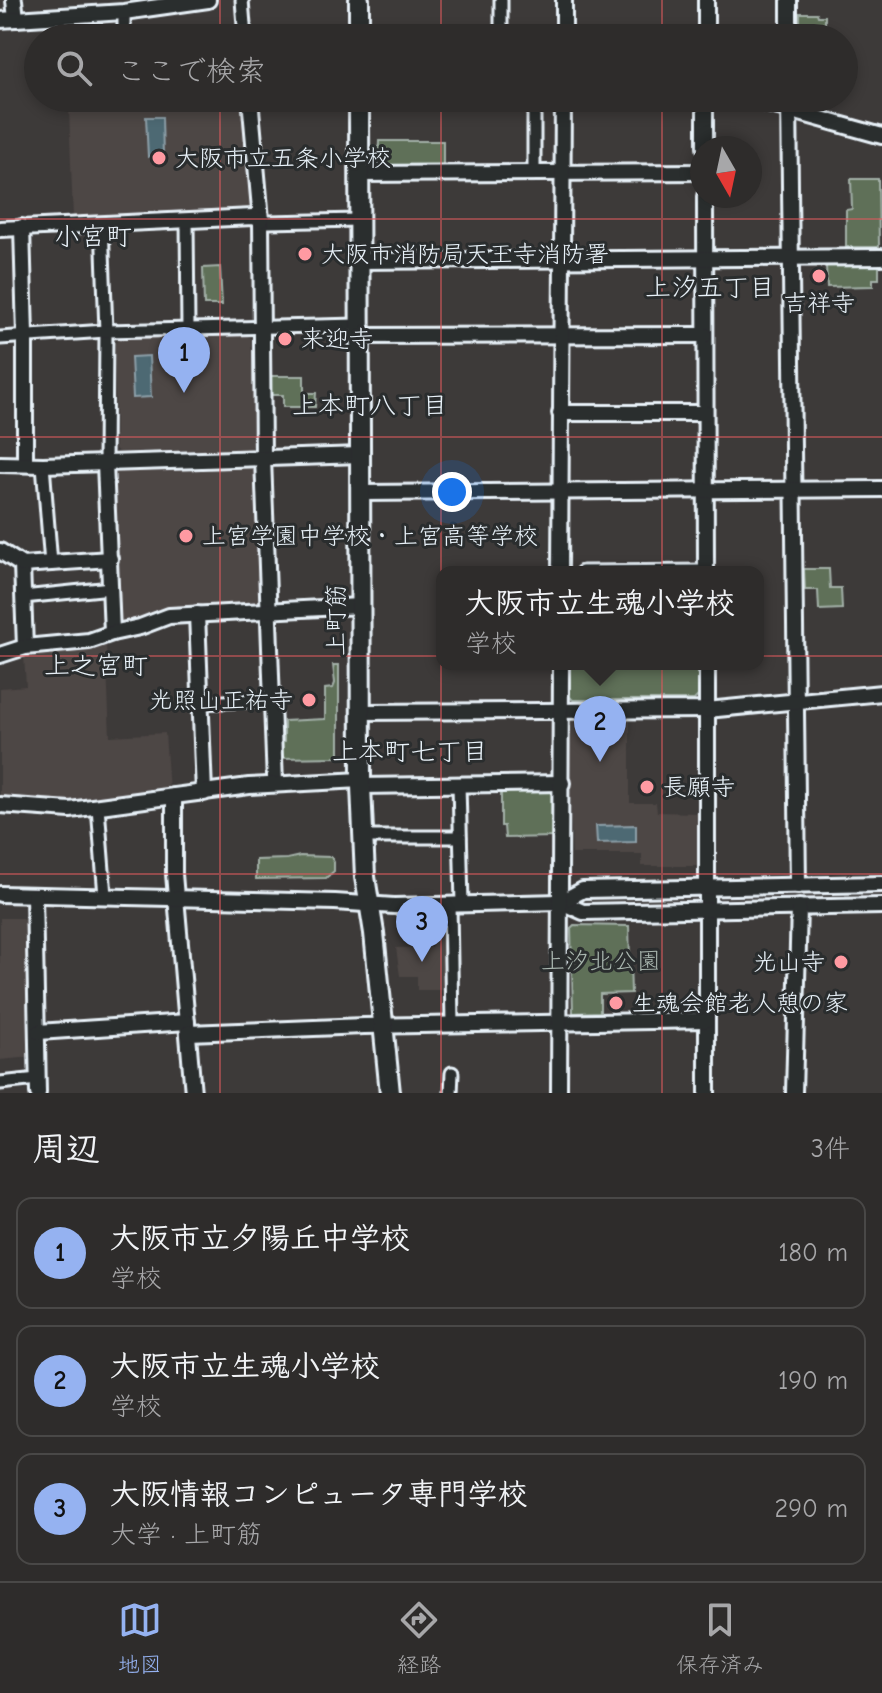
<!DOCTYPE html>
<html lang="ja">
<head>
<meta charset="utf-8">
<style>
  body { margin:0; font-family:"Comic Neue","Klee One",sans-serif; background:#3a3837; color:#f1f3f6 }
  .compass { position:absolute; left:690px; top:136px; width:72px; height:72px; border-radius:50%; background:#2e2c2b; box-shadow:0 4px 12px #0003; rotate:171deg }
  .you { position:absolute; left:452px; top:492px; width:28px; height:28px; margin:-20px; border:6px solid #fff; border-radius:50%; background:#1a73e8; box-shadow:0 0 0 12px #1a73e833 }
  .badge { display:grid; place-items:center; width:52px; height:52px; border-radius:50%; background:#95b2f1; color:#111; font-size:26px; font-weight:700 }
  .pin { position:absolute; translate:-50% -66px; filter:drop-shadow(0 2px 4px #0008) }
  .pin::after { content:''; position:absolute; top:42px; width:28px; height:24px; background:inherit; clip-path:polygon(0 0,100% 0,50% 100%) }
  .popup { position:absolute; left:436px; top:566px; width:328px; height:104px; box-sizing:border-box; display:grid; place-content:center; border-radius:16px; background:#2e2c2b; filter:drop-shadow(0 2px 6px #0005); font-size:26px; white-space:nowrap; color:#a7a7a9 }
  .popup b { font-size:30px; color:#f1f3f6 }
  .popup::after { content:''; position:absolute; left:50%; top:100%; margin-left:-16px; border:16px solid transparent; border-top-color:#2e2c2b }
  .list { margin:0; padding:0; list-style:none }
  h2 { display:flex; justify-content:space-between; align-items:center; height:104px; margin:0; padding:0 32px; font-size:34px }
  h2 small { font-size:26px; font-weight:400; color:#a7a7a9 }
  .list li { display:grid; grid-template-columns:52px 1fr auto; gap:24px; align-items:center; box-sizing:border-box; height:112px; margin:0 16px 16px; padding:0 16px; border:2px solid #494847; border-radius:16px }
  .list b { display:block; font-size:30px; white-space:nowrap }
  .list p { margin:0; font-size:26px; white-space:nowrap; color:#a7a7a9 }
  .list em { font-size:26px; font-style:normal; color:#a7a7a9 }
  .icon { flex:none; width:44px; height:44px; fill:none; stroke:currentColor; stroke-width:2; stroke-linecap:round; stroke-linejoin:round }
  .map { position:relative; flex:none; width:882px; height:1093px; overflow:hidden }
  .search { position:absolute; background:#2e2c2b; box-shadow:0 4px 12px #0003; left:24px; right:24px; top:24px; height:88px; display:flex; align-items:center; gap:20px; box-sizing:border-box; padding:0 28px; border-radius:44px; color:#a7a7a9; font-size:30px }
  .sheet { height:488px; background:#2e2c2b }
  nav { display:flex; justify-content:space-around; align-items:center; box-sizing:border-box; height:112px; border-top:2px solid #494847; background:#2e2c2b; font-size:22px; color:#a7a7a9 }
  nav a { display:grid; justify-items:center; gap:4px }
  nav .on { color:#95b2f1 }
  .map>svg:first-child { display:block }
  .built { fill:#4d4645 }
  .green { fill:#5e7059; stroke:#a3b0a8; stroke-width:2 }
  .water { fill:#4e6973; stroke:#8c9fa8; stroke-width:2 }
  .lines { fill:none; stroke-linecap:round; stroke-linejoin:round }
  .stream { stroke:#8c9fa8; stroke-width:3 }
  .minor-casing { stroke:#e8f1f8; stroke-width:17 }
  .tertiary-casing { stroke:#e8f1f8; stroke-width:20 }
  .primary-casing { stroke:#e8f1f8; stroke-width:24 }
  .minor { stroke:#2a2d2e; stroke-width:11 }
  .tertiary { stroke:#2a2d2e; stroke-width:14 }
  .primary { stroke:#2a2d2e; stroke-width:18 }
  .grid { fill:none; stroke:#da5a5c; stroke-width:2; stroke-opacity:0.55 }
  .poi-dot { fill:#ff9aa2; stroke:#2a2d2e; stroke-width:3 }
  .labels { text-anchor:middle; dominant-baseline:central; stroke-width:6; stroke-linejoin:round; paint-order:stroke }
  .poi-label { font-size:24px; fill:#e8f1f8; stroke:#2a2d2e; text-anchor:start }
  .street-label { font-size:24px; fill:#e8f1f8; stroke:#2a2d2e }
  .park-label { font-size:24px; fill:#aab7b0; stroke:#2a2d2e }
  .neighbourhood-label { font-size:26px; fill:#e8f1f8; stroke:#2a2d2e }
</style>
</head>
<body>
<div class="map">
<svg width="882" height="1093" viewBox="0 0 882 1093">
  <rect width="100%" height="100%" fill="#3d3a39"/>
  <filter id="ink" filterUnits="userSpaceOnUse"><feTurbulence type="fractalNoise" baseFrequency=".0125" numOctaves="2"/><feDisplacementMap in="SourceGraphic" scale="16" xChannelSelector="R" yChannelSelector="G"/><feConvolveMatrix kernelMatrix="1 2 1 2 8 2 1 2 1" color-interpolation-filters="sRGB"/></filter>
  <g filter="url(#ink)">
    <g class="built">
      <path d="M 129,98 L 238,99 L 243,103 L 252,206 L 247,213 L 73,219 L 69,109 L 129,107 Z"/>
      <path d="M 246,335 L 251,338 L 255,443 L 251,449 L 119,452 L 115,449 L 115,343 L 120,338 Z"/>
      <path d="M 250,463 L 255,468 L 259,599 L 255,603 L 165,612 L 123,625 L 118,622 L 112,473 L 116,468 Z"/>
      <path d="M 106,644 L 110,736 L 165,733 L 169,791 L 68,804 L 0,798 L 0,688 L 26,686 L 24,656 Z"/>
      <path d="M 573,720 L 630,720 L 630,803 L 656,803 L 657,812 L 699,813 L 699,866 L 642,866 L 642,854 L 572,854 L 569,721 Z"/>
      <path d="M 0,918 L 22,918 L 28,924 L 32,1057 L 0,1060 Z"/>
      <path d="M 432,930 L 446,930 L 447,990 L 417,990 L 417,976 L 400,976 L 396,948 L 432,947 Z"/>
    </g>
    <g class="green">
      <path d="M 800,13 L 817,13 L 818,16 L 825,16 L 825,38 L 800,38 Z"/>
      <path d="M 379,141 L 443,141 L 443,167 L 382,166 L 378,164 Z"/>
      <path d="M 851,179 L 878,179 L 879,247 L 846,247 L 846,210 L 852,209 Z"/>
      <path d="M 879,265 L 879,279 L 873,279 L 873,286 L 827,287 L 826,266 Z"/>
      <path d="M 220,267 L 222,305 L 204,305 L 203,268 Z"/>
      <path d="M 268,376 L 304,376 L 304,393 L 316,393 L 315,407 L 283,407 L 283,395 L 267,395 Z"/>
      <path d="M 804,569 L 829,569 L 830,588 L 841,588 L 842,609 L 819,610 L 818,590 L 805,590 Z"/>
      <path d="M 568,664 L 699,664 L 699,695 L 694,700 L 573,700 L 568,695 Z"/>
      <path d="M 333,665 L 339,665 L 339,757 L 280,758 L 280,742 L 284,741 L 284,721 L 325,719 L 325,689 L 333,688 L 335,683 Z"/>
      <path d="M 501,791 L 552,791 L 555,794 L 555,837 L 505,838 L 504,826 L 501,826 Z"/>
      <path d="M 300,856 L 331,857 L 334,862 L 334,871 L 326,878 L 256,879 L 256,860 L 287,859 Z"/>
      <path d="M 574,925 L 629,926 L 631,993 L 600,994 L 600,1012 L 573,1013 L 571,928 Z"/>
    </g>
    <g class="water">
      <path d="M 146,117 L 162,117 L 163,156 L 148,157 Z"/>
      <path d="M 149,356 L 151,397 L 133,398 L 131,357 Z"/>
      <path d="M 636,825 L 636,842 L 597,843 L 596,826 Z"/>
    </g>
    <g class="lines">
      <path class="stream" d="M 501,791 L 552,791 L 554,793"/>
      <g class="minor-casing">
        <g id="minor">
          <path d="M 242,0 L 245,38"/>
          <path d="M 501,0 L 501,38"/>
          <path d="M 124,12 L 124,38"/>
          <path d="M 534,173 L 534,98"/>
          <path d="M 261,220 L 268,222 L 358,220"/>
          <path d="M 187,221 L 188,328"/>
          <path d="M 102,224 L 106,331 L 105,463"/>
          <path d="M 0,338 L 106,331 L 358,325"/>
          <path d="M 43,465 L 51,564"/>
          <path d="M 582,572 L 706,571"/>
          <path d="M 23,597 L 111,588"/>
          <path d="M 199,703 L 271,700"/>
          <path d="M 459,784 L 462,904"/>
          <path d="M 98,807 L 105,896"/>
          <path d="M 364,837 L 460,837"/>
          <path d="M 450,904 L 452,1025"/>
          <path d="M 0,1083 L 38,1079"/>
          <path d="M 451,1093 L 452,1073"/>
        </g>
      </g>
      <g class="tertiary-casing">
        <g id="tertiary">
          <path d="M 14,0 L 16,19"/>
          <path d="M 789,0 L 789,38"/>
          <path d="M 0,20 L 124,12 L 208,0"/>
          <path d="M 564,38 L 564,0"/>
          <path d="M 706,38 L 706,0"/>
          <path d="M 250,98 L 261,220 L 263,458 L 275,784"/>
          <path d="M 746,98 L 882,136"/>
          <path d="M 789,98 L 798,886"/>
          <path d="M 705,148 L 705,98"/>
          <path d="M 358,174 L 702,172"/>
          <path d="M 705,196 L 706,572"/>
          <path d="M 22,227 L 25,336 L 25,464"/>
          <path d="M 0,229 L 253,217 L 261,220"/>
          <path d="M 358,261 L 882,257"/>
          <path d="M 358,336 L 705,335"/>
          <path d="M 560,413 L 705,413"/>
          <path d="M 105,463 L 112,633"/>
          <path d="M 0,464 L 43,465 L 361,455"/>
          <path d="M 361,493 L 882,489"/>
          <path d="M 0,551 L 22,565 L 25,647"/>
          <path d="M 22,565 L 110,559"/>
          <path d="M 560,572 L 563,98"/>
          <path d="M 197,614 L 204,793"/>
          <path d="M 0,655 L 25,647 L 89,641 L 112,633 L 140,627 L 169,616 L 360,606"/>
          <path d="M 707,664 L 707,1093"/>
          <path d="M 361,712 L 707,710 L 882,693"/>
          <path d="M 361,786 L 562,783"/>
          <path d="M 174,796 L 174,874 L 193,1093"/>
          <path d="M 0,805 L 70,810 L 249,786 L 361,780"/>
          <path d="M 0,894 L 335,902 L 394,906 L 561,902 L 583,912 L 882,906"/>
          <path d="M 34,895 L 38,1093"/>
          <path d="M 561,902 L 583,890 L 882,884"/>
          <path d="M 38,1032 L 187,1022"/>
          <path d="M 188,1033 L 364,1026 L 707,1020"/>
          <path d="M 559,1093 L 561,664"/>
          <path d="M 794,1093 L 799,907"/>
        </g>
      </g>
      <g class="primary-casing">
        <g id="primary">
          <path d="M 359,38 L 359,0"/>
          <path d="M 359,98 L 361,786 L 365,877 L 374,933 L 390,1093"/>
        </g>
      </g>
      <use href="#minor" class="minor"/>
      <use href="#tertiary" class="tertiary"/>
      <use href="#primary" class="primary"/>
    </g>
  </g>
  <path class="grid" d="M 220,0 L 220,38M 441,0 L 441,38M 662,0 L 662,38M 220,98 L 220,1093M 441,98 L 441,1093M 662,98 L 662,1093M 0,219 L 882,219M 0,437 L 882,437M 0,656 L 882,656M 0,874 L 882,874"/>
  <g class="poi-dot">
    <circle cx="159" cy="158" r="8"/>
    <circle cx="305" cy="254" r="8"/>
    <circle cx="819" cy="276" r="8"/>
    <circle cx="285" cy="339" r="8"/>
    <circle cx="186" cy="536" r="8"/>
    <circle cx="309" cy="700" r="8"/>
    <circle cx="647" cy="787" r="8"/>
    <circle cx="841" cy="962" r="8"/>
    <circle cx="616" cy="1003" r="8"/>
  </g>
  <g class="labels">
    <g class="poi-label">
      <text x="175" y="158">大阪市立五条小学校</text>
      <text x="321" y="254">大阪市消防局天王寺消防署</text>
      <text x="819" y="303" text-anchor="middle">吉祥寺</text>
      <text x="301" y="339">来迎寺</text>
      <text x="202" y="536">上宮学園中学校・上宮高等学校</text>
      <text x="293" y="700" text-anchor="end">光照山正祐寺</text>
      <text x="663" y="787">長願寺</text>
      <text x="825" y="962" text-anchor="end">光山寺</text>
      <text x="632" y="1003">生魂会館老人憩の家</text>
    </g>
    <g class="street-label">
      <text transform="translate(336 620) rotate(-90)">上町筋</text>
    </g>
    <g class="park-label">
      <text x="601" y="961">上汐北公園</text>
    </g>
    <g class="neighbourhood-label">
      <text x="93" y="237">小宮町</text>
      <text x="710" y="288">上汐五丁目</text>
      <text x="370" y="406">上本町八丁目</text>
      <text x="96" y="666">上之宮町</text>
      <text x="410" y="752">上本町七丁目</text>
    </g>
  </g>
</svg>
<svg class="compass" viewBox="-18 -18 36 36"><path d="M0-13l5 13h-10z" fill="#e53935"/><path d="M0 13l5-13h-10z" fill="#a7a7a9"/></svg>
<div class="you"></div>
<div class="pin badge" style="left:184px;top:393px">1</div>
<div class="pin badge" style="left:600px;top:762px">2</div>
<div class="popup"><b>大阪市立生魂小学校</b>学校</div>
<div class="pin badge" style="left:422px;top:962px">3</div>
<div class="search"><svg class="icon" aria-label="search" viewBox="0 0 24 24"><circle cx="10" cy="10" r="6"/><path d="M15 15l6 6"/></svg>ここで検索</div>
</div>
<section class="sheet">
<h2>周辺<small>3件</small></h2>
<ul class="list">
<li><span class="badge">1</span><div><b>大阪市立夕陽丘中学校</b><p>学校</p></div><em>180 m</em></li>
<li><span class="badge">2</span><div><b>大阪市立生魂小学校</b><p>学校</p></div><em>190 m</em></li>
<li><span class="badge">3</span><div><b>大阪情報コンピュータ専門学校</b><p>大学 · 上町筋</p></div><em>290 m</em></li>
</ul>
</section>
<nav>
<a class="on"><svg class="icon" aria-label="map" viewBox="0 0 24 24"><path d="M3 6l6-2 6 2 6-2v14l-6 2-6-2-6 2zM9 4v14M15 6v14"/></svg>地図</a>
<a><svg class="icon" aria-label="directions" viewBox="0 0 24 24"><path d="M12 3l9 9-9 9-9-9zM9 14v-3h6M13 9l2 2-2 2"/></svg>経路</a>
<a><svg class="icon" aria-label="saved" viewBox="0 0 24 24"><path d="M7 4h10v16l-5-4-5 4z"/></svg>保存済み</a>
</nav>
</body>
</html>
